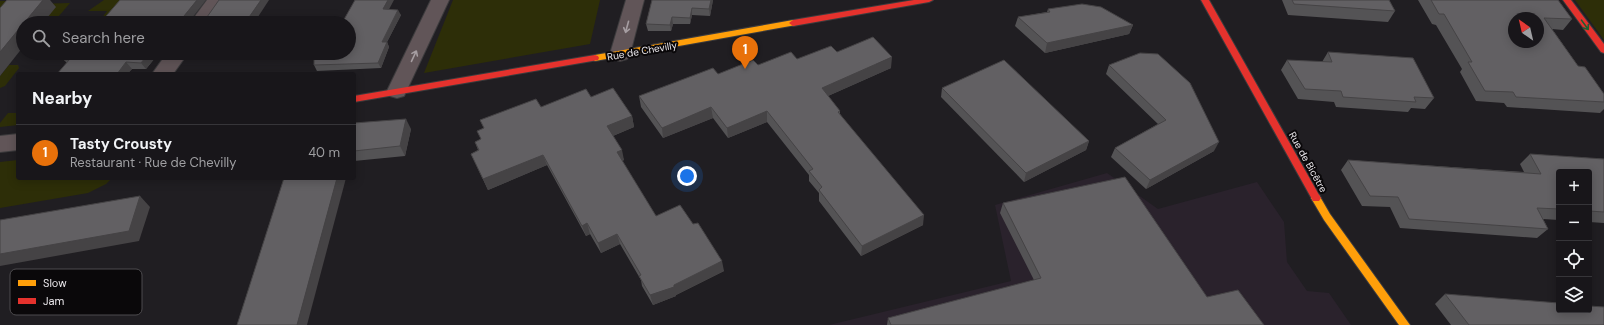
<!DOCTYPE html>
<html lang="en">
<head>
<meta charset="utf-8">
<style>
  body { margin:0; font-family:"DM Sans",sans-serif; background:#211f23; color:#f1f3f6 }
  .controls { position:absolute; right:12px; bottom:12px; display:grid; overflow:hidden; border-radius:4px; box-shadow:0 2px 10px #0003 }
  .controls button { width:36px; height:36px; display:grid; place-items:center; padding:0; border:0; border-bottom:1px solid #363539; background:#18161a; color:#f1f3f6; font:20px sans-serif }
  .compass { position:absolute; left:1508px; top:12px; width:36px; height:36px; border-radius:50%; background:#18161a; box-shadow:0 2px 10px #0003; rotate:326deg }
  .you { position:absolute; left:687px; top:176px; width:14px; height:14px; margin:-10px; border:3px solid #fff; border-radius:50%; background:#1a73e8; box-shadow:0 0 0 6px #1a73e833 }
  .badge { display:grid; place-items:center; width:26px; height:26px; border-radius:50%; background:#1a73e8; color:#fff; font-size:13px; font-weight:700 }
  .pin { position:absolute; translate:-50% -33px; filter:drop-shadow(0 1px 2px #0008) }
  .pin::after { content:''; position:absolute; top:21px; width:14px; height:12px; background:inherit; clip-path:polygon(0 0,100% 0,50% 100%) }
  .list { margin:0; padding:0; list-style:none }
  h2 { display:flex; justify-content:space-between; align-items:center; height:52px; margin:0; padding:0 16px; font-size:17px }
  h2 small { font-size:13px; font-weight:400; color:#9f9fa2 }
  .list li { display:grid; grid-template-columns:26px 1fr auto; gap:12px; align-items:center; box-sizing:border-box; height:56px; padding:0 16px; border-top:1px solid #363539 }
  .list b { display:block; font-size:15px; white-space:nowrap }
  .list p { margin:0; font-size:13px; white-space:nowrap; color:#9f9fa2 }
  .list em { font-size:13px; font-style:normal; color:#9f9fa2 }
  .icon { flex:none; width:22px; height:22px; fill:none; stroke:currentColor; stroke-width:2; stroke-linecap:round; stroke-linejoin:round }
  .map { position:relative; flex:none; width:1604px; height:325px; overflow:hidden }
  .search { position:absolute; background:#18161a; box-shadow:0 2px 10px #0003; left:16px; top:16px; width:340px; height:44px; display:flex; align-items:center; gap:10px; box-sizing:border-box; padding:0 14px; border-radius:22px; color:#9f9fa2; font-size:15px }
  .panel { position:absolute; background:#18161a; box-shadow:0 2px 10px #0003; left:16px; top:72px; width:340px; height:108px; border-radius:4px }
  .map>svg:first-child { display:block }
  .built { fill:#2a222c }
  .green { fill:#2d2e08 }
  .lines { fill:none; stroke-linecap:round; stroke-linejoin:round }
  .street-casing { stroke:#3c3b3d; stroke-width:2 }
  .slow-casing { stroke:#3c3b3d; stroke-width:2 }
  .jam-casing { stroke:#3c3b3d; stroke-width:2 }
  .street { fill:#615558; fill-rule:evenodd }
  .slow { fill:#ff9f0a; fill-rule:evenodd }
  .jam { fill:#e5322d; fill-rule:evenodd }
  .wall { fill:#545355 }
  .shaded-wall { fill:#454345 }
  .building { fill:#626063; stroke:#454345; fill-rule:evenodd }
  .oneway { stroke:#1d5e30 }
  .oneway2 { stroke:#a69ea2 }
  .labels { text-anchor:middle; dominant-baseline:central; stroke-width:4; stroke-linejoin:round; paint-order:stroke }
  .street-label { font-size:10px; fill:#eae7eb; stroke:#0a080a }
  .key { fill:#0a080a; stroke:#4d4b4e; stroke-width:1 }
  .key-label { font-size:11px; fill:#eae7eb }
</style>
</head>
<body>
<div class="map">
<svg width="1604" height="325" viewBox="0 0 1604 325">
  <rect width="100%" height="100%" fill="#201e22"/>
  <path class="built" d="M 1107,173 L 1158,209 L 1257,182 L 1284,222 L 1287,262 L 1307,291 L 1329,293 L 1351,325 L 829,325 L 1011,281 L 995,205 Z"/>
  <g class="green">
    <path d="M 104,0 L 128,0 L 108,23 L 98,23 L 107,11 L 88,11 Z"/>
    <path d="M 453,0 L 600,0 L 590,44 L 424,73 Z"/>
    <path d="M 1575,0 L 1604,0 L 1604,40 Z"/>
    <path d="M 0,1 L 9,1 L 5,5 L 70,3 L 53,23 L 43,23 L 55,6 L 20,7 L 0,30 Z"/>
    <path d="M 9,65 L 18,65 L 19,68 L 5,86 L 0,88 L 0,76 Z"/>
    <path d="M 8,113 L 18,113 L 18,125 L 0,127 L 0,123 Z"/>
    <path d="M 18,160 L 18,178 L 112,178 L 106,184 L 88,193 L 0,208 L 0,162 Z"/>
  </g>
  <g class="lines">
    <g class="street-casing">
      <g id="street">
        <path d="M 207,0 L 226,0 L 210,23 L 190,23 Z"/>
        <path d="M 431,0 L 449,0 L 404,96 L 397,98 L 390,96 L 387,91 Z"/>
        <path d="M 626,0 L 644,0 L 630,54 L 627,59 L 620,61 L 613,59 L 610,54 Z"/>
        <path d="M 167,53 L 188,53 L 173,74 L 152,74 Z"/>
        <path d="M 18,134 L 18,150 L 0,152 L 0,136 Z"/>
      </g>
    </g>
    <g class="slow-casing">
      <g id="slow">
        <path d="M 793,20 L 797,23 L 796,25 L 595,61 L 591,58 L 595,55 Z"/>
        <path d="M 1316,194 L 1319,195 L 1330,214 L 1410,325 L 1399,325 L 1324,220 L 1311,198 L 1313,195 Z"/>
      </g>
    </g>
    <g class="jam-casing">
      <g id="jam">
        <path d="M 914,0 L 933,0 L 929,2 L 793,26 L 789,23 L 793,20 Z"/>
        <path d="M 1201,0 L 1209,0 L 1319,195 L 1321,198 L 1319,201 L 1313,201 Z"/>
        <path d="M 1563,0 L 1571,0 L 1604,44 L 1604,53 L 1601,52 Z"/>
        <path d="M 595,55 L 598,56 L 599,58 L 598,60 L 354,102 L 354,96 Z"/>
      </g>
    </g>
    <use href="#street" class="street"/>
    <use href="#slow" class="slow"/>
    <use href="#jam" class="jam"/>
  </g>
  <g class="wall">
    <path d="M 652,0 L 713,0 L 710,16 L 692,15 L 690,24 L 673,24 L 671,31 L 648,31 L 646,24 Z"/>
    <path d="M 1282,0 L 1389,0 L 1395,11 L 1388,22 L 1288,15 Z"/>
    <path d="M 1418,0 L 1558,0 L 1572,19 L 1563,30 L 1552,29 L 1578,66 L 1604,94 L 1604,109 L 1600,113 L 1507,107 L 1504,103 L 1476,101 L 1460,72 L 1462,69 L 1436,25 L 1432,24 Z"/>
    <path d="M 389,9 L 401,15 L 387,42 L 389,47 L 381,68 L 317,71 L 314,65 L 349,53 L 352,33 L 349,33 L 349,23 Z"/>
    <path d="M 1048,9 L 1133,25 L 1129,34 L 1045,53 L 1015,26 L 1018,17 L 1047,12 Z"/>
    <path d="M 837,52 L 891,68 L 828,96 L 840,111 L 840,114 L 923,225 L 861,256 L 819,201 L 819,193 L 809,181 L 809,175 L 767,122 L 728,138 L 713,118 L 663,138 L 641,107 L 639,96 L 718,74 L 758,65 L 797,59 Z"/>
    <path d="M 1328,52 L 1434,98 L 1425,109 L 1411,108 L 1408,112 L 1336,107 L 1334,102 L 1298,99 L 1281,70 L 1287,60 L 1322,62 Z"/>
    <path d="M 159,53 L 146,69 L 132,69 L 127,74 L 57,74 L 67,63 L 64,60 Z"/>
    <path d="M 1109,65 L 1214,151 L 1146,189 L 1111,157 L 1115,148 L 1158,124 L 1106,74 Z"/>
    <path d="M 942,88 L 1089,141 L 1086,150 L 1024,182 L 941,97 Z"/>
    <path d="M 541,107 L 632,116 L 634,127 L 613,136 L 624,160 L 622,161 L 656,216 L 693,224 L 724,271 L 676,295 L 676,296 L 653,305 L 642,286 L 641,280 L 620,244 L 601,253 L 590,234 L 586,236 L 547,165 L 488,190 L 471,154 L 478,150 L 475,142 L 481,139 L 484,128 L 480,120 Z"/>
    <path d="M 354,123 L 411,129 L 405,156 L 354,161 Z"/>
    <path d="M 1530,154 L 1604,159 L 1604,223 L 1589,222 L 1589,172 L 1559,172 L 1559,220 L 1543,219 L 1548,229 L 1537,238 L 1400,228 L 1390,207 L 1362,206 L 1341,170 L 1348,160 L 1524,172 L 1520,164 Z"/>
    <path d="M 1003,203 L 1207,297 L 1264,325 L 887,325 L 888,318 L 1034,280 L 1000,213 Z"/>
    <path d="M 1445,294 L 1604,325 L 1451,325 L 1435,304 Z"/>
  </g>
  <g class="shaded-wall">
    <path d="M 43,0 L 50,0 L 56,7 L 43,23 L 24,23 Z"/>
    <path d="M 197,0 L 206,0 L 189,22 L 184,18 L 184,16 Z"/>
    <path d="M 261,0 L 269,0 L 254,23 L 245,23 Z"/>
    <path d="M 388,0 L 394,0 L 386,15 L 383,9 Z"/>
    <path d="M 711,0 L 713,0 L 710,16 L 709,9 Z"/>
    <path d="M 692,8 L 692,15 L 690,24 L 690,18 Z"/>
    <path d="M 398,10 L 401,15 L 387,42 L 389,47 L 381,68 L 378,63 L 382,42 Z"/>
    <path d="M 672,17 L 673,24 L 671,31 L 670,25 Z"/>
    <path d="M 23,24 L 23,47 L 0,76 L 0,52 Z"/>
    <path d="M 1133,25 L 1129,34 L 1045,53 L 1047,43 Z"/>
    <path d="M 149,53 L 159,53 L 146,69 L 141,63 Z"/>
    <path d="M 892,57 L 891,68 L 821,99 L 822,88 Z"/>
    <path d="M 126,62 L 132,69 L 127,74 L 117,74 Z"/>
    <path d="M 711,107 L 713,118 L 663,138 L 662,128 Z"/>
    <path d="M 767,111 L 767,122 L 728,138 L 727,128 Z"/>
    <path d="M 632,116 L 634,127 L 610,137 L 607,126 Z"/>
    <path d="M 406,119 L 411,129 L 405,156 L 400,146 Z"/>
    <path d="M 1089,141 L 1086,150 L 1024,182 L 1026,173 Z"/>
    <path d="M 1219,142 L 1214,151 L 1146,189 L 1150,180 Z"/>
    <path d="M 622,150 L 624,160 L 619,162 L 617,152 Z"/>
    <path d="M 543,155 L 547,165 L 488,190 L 483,179 Z"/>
    <path d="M 337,178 L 346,178 L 307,325 L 297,325 Z"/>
    <path d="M 140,196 L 150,207 L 139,241 L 0,266 L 0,254 Z"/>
    <path d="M 924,215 L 923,225 L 861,256 L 862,246 Z"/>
    <path d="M 587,223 L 590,234 L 586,236 L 582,226 Z"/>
    <path d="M 617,234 L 620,244 L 601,253 L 598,243 Z"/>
    <path d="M 722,261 L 724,271 L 676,295 L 676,296 L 653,305 L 650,295 L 674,285 Z"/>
  </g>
  <g class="building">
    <path d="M 7,0 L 43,0 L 24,23 L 23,23 L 23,24 L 0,52 L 0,8 Z"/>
    <path d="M 120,0 L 197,0 L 184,16 L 184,18 L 207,17 L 219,0 L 261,0 L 245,23 L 100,23 Z"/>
    <path d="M 355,0 L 388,0 L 383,9 L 398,10 L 382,42 L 387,42 L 378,63 L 314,65 L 314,53 L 349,53 L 349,40 L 354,28 L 349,28 L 349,23 L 342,23 Z"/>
    <path d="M 652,0 L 711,0 L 709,9 L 692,8 L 690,18 L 672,17 L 670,25 L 646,24 Z"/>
    <path d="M 1292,0 L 1389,0 L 1395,11 L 1294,4 Z"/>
    <path d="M 1431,0 L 1558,0 L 1572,19 L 1544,18 L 1578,66 L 1585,67 L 1604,94 L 1604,102 L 1516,97 L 1513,92 L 1485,91 L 1468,62 L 1472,62 L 1444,14 L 1439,14 ZM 1514,18 L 1538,18 L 1538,42 L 1514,42 Z"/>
    <path d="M 1082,4 L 1101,7 L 1133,25 L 1047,43 L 1018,17 L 1050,12 L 1048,9 Z"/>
    <path d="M 873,37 L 892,57 L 822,88 L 840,111 L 838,112 L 924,215 L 862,246 L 819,190 L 822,187 L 809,171 L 813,169 L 767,111 L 727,128 L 711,107 L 662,128 L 639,96 L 713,68 L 718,74 L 753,60 L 758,65 L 791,52 L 797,59 L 831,46 L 837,52 Z"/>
    <path d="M 1328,52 L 1413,58 L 1434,98 L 1414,97 L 1416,102 L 1343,97 L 1341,91 L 1305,89 L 1287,60 L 1332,62 Z"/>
    <path d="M 70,53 L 149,53 L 141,63 L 126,62 L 117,74 L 57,74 L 69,60 L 64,60 Z"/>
    <path d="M 1140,53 L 1158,54 L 1190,83 L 1219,142 L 1150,180 L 1115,148 L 1166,120 L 1109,65 Z"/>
    <path d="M 1004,60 L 1089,141 L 1026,173 L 942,88 Z"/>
    <path d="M 613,88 L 632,116 L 607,126 L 622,150 L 617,152 L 656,216 L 680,205 L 693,224 L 698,223 L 722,261 L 674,285 L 674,287 L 650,295 L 639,276 L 641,275 L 617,234 L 598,243 L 587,223 L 582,226 L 543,155 L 483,179 L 471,154 L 479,150 L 475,142 L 481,139 L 477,131 L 484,128 L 480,120 L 536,99 L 541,107 L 586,89 L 591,97 Z"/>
    <path d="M 406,119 L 400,146 L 354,151 L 354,123 Z"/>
    <path d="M 1530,154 L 1604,159 L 1604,212 L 1589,211 L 1589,172 L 1559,172 L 1559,209 L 1537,208 L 1548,229 L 1409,219 L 1398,197 L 1370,196 L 1348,160 L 1541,174 Z"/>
    <path d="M 1125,177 L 1207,297 L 1238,290 L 1264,325 L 891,325 L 888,318 L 1041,278 L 1003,203 Z"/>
    <path d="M 284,178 L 337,178 L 297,325 L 237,325 Z"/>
    <path d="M 140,196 L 129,231 L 0,254 L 0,220 Z"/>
    <path d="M 1445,294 L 1559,303 L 1559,310 L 1589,310 L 1589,306 L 1604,307 L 1604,325 L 1469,325 Z"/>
  </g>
  <defs><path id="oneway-shaft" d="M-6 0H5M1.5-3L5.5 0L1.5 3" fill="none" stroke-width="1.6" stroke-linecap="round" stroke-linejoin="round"/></defs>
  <use class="oneway" href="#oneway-shaft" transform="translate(1585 25) rotate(54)"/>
  <g class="oneway2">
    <use href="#oneway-shaft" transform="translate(627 27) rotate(105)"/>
    <use href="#oneway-shaft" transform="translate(414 56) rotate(-65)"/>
  </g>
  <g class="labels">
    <g class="street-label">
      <text transform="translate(642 51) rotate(-10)">Rue de Chevilly</text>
      <text transform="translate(1308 162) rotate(61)">Rue de Bicêtre</text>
    </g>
  </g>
  <rect x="10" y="269" width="132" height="46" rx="6" class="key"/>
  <rect x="18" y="280" width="18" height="6" fill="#ff9f0a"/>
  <rect x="18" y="298" width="18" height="6" fill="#e5322d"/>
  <g class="key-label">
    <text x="43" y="287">Slow</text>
    <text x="43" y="305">Jam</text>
  </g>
</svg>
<div class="controls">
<button>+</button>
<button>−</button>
<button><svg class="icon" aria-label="locate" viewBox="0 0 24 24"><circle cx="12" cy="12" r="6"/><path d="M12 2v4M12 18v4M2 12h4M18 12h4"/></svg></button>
<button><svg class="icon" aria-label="layers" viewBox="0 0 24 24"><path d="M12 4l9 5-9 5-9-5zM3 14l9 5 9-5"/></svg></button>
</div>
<svg class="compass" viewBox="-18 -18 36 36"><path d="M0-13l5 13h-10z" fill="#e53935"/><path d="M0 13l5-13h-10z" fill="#9f9fa2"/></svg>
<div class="you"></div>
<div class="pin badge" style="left:745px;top:69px;background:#e8710a">1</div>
<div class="search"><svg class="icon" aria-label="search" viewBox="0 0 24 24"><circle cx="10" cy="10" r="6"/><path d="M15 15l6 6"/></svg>Search here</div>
<section class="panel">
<h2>Nearby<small></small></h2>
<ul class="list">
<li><span class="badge" style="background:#e8710a">1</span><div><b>Tasty Crousty</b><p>Restaurant · Rue de Chevilly</p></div><em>40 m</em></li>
</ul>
</section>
</div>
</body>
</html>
